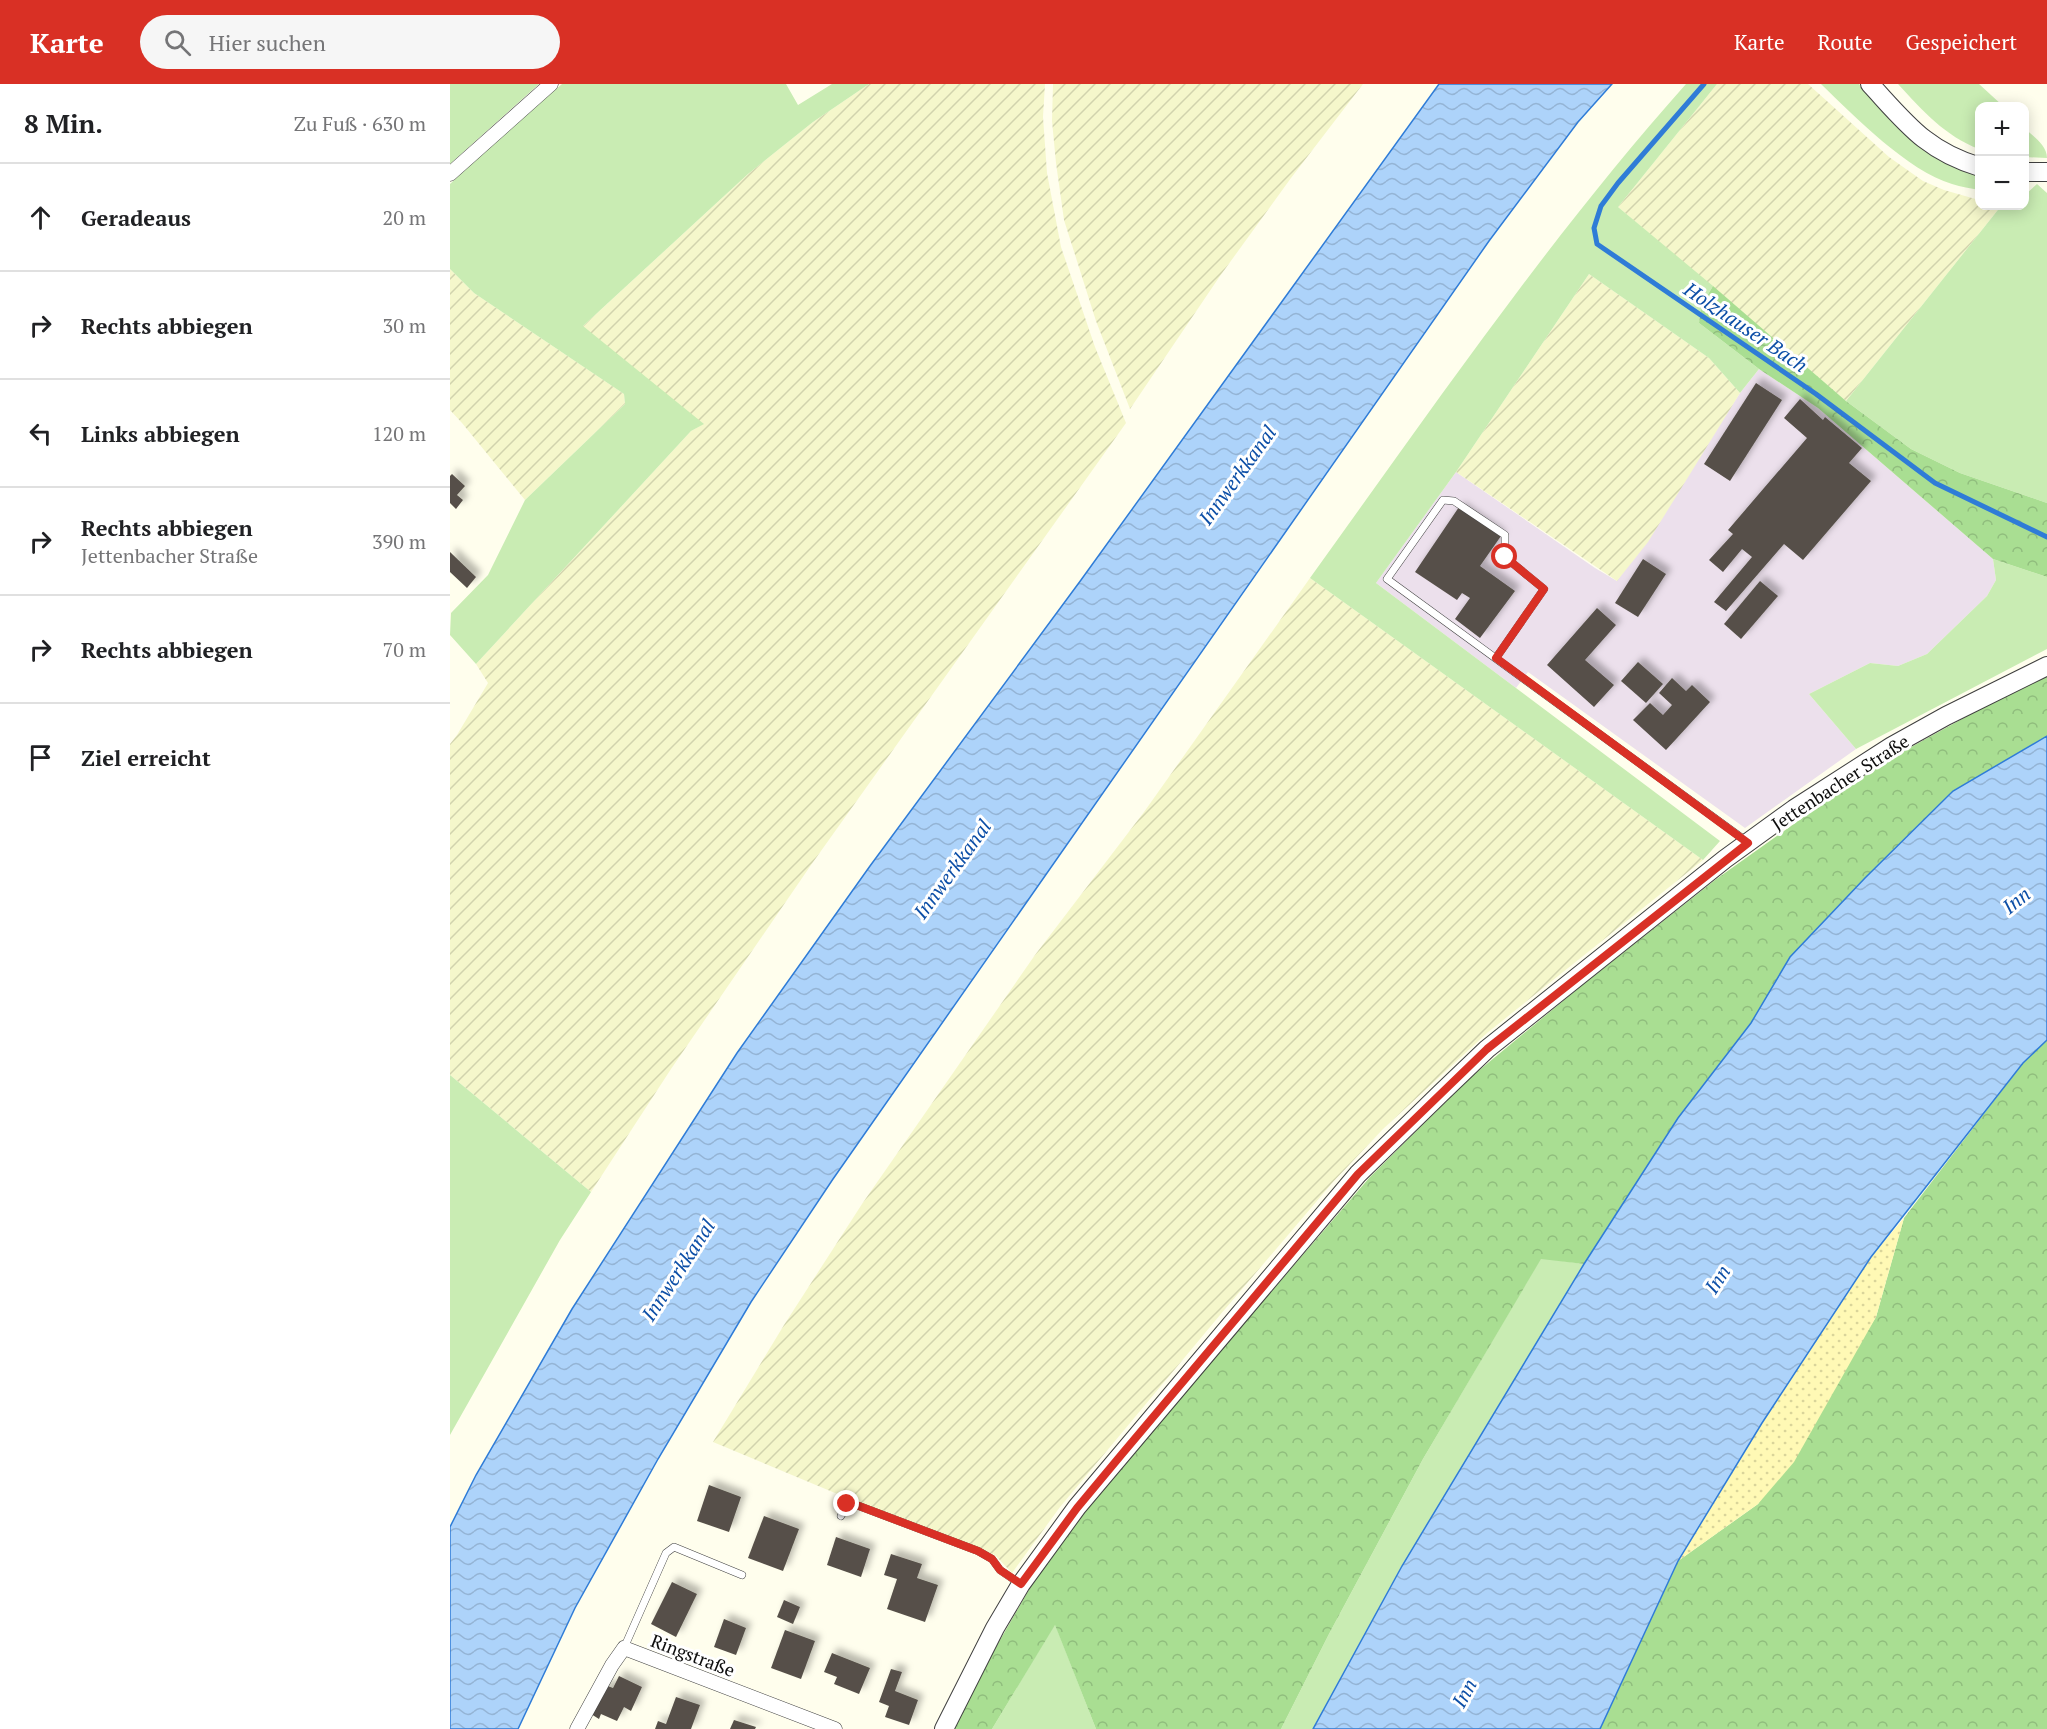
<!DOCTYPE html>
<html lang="de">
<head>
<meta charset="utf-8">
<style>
  body { margin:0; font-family:"PT Serif",serif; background:#f6f6f6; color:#202124 }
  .controls { position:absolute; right:18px; top:18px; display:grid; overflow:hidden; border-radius:12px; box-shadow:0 3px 15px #0003 }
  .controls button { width:54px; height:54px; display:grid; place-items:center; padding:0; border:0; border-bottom:2px solid #e0e0e0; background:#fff; color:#202124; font:30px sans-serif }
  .stop { position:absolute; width:18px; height:18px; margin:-14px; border:4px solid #d93025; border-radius:50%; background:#fff }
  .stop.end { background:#d93025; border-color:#fff; box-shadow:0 2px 6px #0008 }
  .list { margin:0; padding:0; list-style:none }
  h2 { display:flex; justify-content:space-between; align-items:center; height:78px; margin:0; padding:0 24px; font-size:26px }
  h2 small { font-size:20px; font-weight:400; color:#757577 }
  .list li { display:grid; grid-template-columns:39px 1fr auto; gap:18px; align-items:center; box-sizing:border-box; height:108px; padding:0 24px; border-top:2px solid #e0e0e0 }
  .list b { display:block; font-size:22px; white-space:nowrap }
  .list p { margin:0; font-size:20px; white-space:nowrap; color:#757577 }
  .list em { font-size:20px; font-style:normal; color:#757577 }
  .icon { flex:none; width:33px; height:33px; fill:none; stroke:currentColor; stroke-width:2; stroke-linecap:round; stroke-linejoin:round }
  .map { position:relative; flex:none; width:1597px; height:1645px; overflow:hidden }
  header { display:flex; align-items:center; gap:36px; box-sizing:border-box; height:84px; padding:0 30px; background:#d93025; color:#fff }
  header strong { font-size:28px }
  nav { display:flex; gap:33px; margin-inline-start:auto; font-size:21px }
  .search { width:420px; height:54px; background:#f6f6f6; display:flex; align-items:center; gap:15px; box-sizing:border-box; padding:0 21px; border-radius:33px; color:#757577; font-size:22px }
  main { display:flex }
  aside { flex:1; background:#fff }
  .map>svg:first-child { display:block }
  .industrial { fill:#ece0ec }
  .farmland { fill:url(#farmland-furrows) }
  .grass { fill:#c9ecb3 }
  .forest { fill:url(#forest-crowns) }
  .sand { fill:url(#sand-dots) }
  .water { fill:url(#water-waves); stroke:#2f7cd7; stroke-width:1.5 }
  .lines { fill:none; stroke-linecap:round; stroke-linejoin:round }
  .stream { stroke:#2f7cd7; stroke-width:5 }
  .building { fill:#565048; filter:url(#shadow) }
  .service-casing { stroke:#404040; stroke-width:8 }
  .minor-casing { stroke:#404040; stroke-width:15 }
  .tertiary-casing { stroke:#404040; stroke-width:20 }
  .service { stroke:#fff; stroke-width:7 }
  .minor { stroke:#fff; stroke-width:14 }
  .tertiary { stroke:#fff; stroke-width:18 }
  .route { stroke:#d93025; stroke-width:8 }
  .labels { text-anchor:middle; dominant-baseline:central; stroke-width:6; stroke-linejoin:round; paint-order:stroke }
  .street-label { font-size:18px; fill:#0d0d0d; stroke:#fff }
  .water-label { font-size:20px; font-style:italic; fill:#0d4fa7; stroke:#fff }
</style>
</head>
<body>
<header>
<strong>Karte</strong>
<div class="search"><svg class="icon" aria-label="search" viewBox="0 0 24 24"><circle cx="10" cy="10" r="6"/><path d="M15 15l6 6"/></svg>Hier suchen</div>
<nav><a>Karte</a><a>Route</a><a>Gespeichert</a></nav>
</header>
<main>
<aside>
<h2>8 Min.<small>Zu Fuß · 630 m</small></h2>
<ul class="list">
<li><svg class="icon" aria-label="ahead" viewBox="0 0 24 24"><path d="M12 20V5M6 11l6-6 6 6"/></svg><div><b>Geradeaus</b></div><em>20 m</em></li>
<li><svg class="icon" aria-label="right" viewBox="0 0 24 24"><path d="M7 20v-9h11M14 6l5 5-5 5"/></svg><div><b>Rechts abbiegen</b></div><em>30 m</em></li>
<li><svg class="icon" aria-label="left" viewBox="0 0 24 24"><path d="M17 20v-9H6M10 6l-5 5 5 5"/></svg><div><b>Links abbiegen</b></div><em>120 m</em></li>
<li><svg class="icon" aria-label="right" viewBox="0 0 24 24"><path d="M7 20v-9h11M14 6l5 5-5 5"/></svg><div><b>Rechts abbiegen</b><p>Jettenbacher Straße</p></div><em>390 m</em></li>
<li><svg class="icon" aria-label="right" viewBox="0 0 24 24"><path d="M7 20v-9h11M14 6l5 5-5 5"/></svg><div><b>Rechts abbiegen</b></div><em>70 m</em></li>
<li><svg class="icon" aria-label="arrive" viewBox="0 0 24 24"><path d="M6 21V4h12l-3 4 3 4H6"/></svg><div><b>Ziel erreicht</b></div></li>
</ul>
</aside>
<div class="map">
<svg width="1597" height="1645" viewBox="0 0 1597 1645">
  <defs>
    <pattern id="farmland-furrows" width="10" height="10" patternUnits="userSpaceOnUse" patternTransform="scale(1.5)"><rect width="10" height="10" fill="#f5f7cb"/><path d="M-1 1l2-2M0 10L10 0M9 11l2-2" fill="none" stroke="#d1d3ad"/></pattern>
    <pattern id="forest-crowns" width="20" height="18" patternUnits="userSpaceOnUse" patternTransform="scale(1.5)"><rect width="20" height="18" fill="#a9de92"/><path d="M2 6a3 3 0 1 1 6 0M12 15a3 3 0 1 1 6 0" fill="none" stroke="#90bd7d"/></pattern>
    <pattern id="sand-dots" width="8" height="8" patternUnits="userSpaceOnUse" patternTransform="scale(1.5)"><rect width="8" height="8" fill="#fff9b5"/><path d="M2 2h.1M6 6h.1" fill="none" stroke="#d9d49a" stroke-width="1.8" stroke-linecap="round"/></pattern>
    <pattern id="water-waves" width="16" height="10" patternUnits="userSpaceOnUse" patternTransform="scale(1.5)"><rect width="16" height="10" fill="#add3fa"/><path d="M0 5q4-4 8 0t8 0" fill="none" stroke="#94b4d5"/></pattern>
    <filter id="shadow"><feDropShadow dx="5.5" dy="-5.5" stdDeviation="3" flood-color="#0004"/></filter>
  </defs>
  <rect width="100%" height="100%" fill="#fffeed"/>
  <path class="industrial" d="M 1309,285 L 1368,324 L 1543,475 L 1546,496 L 1537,512 L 1477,570 L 1448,582 L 1420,579 L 1359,610 L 1406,665 L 1295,744 L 1078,588 L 1066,604 L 926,499 L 1006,388 L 1145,484 L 1167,497 L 1290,309 Z"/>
  <g class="farmland">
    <path d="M 419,0 L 595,0 L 593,33 L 597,89 L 611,163 L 645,263 L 676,339 L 361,781 L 221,985 L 141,1108 L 0,991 L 0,660 L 7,651 L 38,599 L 26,580 L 241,347 L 253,340 L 132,243 L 298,90 L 363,38 Z"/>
    <path d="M 603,0 L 913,0 L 841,94 L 770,192 L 680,325 L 646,237 L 614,136 L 606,79 L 602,37 Z"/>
    <path d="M 1267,0 L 1358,0 L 1439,73 L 1473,97 L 1494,106 L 1529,116 L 1530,122 L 1551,122 L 1396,317 L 1168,123 Z"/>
    <path d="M 0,185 L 24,209 L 174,310 L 175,320 L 75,416 L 12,339 L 0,326 Z"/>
    <path d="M 1139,190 L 1259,274 L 1290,309 L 1198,458 L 1167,497 L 1006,388 Z"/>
    <path d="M 860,494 L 1253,776 L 1037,949 L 933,1045 L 883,1098 L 770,1231 L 610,1423 L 562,1489 L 545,1471 L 397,1414 L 263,1358 L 334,1241 L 412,1120 L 585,871 L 694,728 Z"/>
  </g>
  <g class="grass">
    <path d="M 0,0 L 89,0 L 0,80 Z"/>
    <path d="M 112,0 L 336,0 L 348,21 L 382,0 L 419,0 L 363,38 L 298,90 L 133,242 L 254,340 L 241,347 L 26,580 L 0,551 L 1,529 L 38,491 L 75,416 L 175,320 L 174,310 L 24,209 L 0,185 L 0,100 L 47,56 Z"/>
    <path d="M 1236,0 L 1267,0 L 1168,123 L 1263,202 L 1251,222 L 1249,239 L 1309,285 L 1290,309 L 1259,274 L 1139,190 L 1006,388 L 926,499 L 1270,757 L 1253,776 L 860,494 C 981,326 1098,155 1236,0 Z"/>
    <path d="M 1371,0 L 1409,0 C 1447,41 1473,77 1529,92 L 1529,106 C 1521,104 1511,103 1502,100 C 1458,87 1404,32 1371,0 Z"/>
    <path d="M 1448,0 L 1529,0 L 1553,22 L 1530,22 L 1529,65 C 1495,52 1473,27 1448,0 Z"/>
    <path d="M 1574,44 C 1583,52 1597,61 1597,74 L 1575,73 Z"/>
    <path d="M 1587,100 L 1597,109 L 1597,419 L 1510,389 L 1461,365 L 1396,317 L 1551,122 L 1574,122 L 1575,111 Z"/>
    <path d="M 1543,475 L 1597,493 L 1597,565 L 1406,665 L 1359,610 L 1420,579 L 1448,582 L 1477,570 L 1537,512 L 1546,496 Z"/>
    <path d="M 0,991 L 141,1108 L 110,1156 L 0,1351 Z"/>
    <path d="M 1091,1174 L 1134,1180 L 952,1482 L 863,1645 L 831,1645 L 879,1550 L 973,1375 Z"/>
    <path d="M 605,1540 L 646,1645 L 542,1645 Z"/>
  </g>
  <g class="forest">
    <path d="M 1263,202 L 1396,317 L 1461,365 L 1510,389 L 1597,419 L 1597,493 L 1543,475 L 1368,324 L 1309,285 L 1249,239 L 1251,222 Z"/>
    <path d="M 1597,591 L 1597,652 L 1503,707 L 1415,794 L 1340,873 L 1301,939 L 1228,1034 L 1134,1180 L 1091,1175 L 973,1375 L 879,1550 L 831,1645 L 646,1645 L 605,1541 L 542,1645 L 503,1645 L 527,1596 L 588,1490 L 650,1406 L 920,1093 L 1021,993 L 1130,903 L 1265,796 L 1365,725 L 1443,673 L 1550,614 Z"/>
    <path d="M 1597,956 L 1597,1645 L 1150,1645 L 1228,1477 L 1308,1420 L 1426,1233 L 1454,1134 L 1573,979 Z"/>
  </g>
  <path class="sand" d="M 1454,1134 L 1426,1233 L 1344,1378 L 1308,1420 L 1228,1477 L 1312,1339 L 1421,1173 Z"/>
  <g class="water">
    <path d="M 989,0 L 1162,0 L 1128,38 L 1039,157 L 383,1095 L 301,1218 L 208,1375 L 125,1524 L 68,1645 L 0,1645 L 0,1443 L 26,1391 L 122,1225 L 287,969 L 420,782 L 631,496 Z"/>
    <path d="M 1597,652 L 1597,956 L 1573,979 L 1421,1173 L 1312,1339 L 1228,1477 L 1150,1645 L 863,1645 L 952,1482 L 1134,1180 L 1228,1034 L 1301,939 L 1340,873 L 1415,794 L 1503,707 Z"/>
  </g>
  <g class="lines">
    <path class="stream" d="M 1254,0 L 1168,99 L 1151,122 L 1144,144 L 1147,160 L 1366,310 L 1485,399 L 1597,453"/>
  </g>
  <g class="building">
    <path d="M 1306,299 L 1332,316 L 1280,397 L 1254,380 Z"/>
    <path d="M 1350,315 L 1373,336 L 1375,333 L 1412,364 L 1399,379 L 1421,397 L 1353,476 L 1334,460 L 1276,527 L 1264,518 L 1302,473 L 1292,465 L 1273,488 L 1259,476 L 1283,450 L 1278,446 L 1357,354 L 1334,334 Z"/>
    <path d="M 2,390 L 15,402 L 7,411 L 13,416 L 6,425 L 0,419 L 0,392 Z"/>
    <path d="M 1009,423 L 1051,452 L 1030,482 L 1065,507 L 1030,554 L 1005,535 L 1020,514 L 1012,509 L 1007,516 L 965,488 Z"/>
    <path d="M 0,468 L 26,493 L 17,504 L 0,488 Z"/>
    <path d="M 1193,475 L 1216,490 L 1188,533 L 1165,519 Z"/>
    <path d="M 1310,497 L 1328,512 L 1291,555 L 1274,540 Z"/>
    <path d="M 1147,524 L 1166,541 L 1135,576 L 1164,601 L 1144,623 L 1097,581 Z"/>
    <path d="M 1188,578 L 1213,600 L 1196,619 L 1171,597 Z"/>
    <path d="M 1222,594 L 1236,607 L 1242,601 L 1260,618 L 1216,666 L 1183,636 L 1200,619 L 1213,631 L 1222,621 L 1209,609 Z"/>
    <path d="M 259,1401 L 291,1413 L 279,1448 L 247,1437 Z"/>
    <path d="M 314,1432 L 349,1445 L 333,1487 L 298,1474 Z"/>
    <path d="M 386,1453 L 420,1465 L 411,1493 L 377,1481 Z"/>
    <path d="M 441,1470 L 472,1480 L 467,1494 L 488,1501 L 475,1538 L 437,1525 L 447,1495 L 434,1491 Z"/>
    <path d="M 222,1498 L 247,1510 L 226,1553 L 201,1540 Z"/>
    <path d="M 334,1516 L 350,1523 L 343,1540 L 327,1533 Z"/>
    <path d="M 274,1535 L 296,1544 L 286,1571 L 264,1563 Z"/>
    <path d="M 335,1546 L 365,1557 L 351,1595 L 321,1584 Z"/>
    <path d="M 382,1569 L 420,1584 L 409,1610 L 384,1600 L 387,1593 L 374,1588 Z"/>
    <path d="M 441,1585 L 452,1588 L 445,1607 L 468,1616 L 459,1641 L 435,1633 L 439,1622 L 429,1618 Z"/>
    <path d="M 169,1592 L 192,1603 L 181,1627 L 174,1623 L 167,1637 L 151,1630 L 149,1635 L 141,1630 L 155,1601 L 163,1604 Z"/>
    <path d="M 226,1613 L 250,1621 L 241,1645 L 205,1645 L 208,1637 L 216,1640 Z"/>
    <path d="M 284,1636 L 306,1643 L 305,1645 L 280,1645 Z"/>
  </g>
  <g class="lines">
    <g class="service-casing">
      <g id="service">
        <path d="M 1046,574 L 1094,505 L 1055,473 L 1055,451 L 1004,417 L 993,416 L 937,495 L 1296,757"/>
        <path d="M 391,1432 L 397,1420 L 409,1422 L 528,1467 L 542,1475 L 550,1486 L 569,1499"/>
        <path d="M 174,1564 L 216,1469 L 224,1463 L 292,1491"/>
      </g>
    </g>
    <g class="minor-casing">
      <g id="minor">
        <path d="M 0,90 L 101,0"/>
        <path d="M 127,1645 L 162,1581 L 174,1564 L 385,1645"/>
      </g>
    </g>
    <g class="tertiary-casing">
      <g id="tertiary">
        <path d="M 1420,0 C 1456,39 1476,67 1530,83"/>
        <path d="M 1574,88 L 1597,88"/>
        <path d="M 494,1645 L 545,1544 L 571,1500 L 627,1423 L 908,1090 L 990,1010 L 1037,965 L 1275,775 L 1344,725 L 1442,662 L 1496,632 L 1597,582"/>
      </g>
    </g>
    <use href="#service" class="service"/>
    <use href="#minor" class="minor"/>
    <use href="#tertiary" class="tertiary"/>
  </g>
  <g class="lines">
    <path class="route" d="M 397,1420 L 409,1422 L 528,1467 L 542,1475 L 550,1486 L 571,1500 L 627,1424 L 672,1370 L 908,1090 L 1037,965 L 1298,759 L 1046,574 L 1094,505 L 1055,473"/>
  </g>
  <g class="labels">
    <g class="street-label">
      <text transform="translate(1390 698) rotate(-33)">Jettenbacher Straße</text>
      <text transform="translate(243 1571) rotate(21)">Ringstraße</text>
    </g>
    <g class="water-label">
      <text transform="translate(1296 243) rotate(34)">Holzhauser Bach</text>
      <text transform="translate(787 391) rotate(-54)">Innwerkkanal</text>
      <text transform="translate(502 785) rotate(-54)">Innwerkkanal</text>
      <text transform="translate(1566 816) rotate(-39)">Inn</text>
      <text transform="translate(228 1186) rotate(-57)">Innwerkkanal</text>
      <text transform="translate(1267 1195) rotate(-57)">Inn</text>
      <text transform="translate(1014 1609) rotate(-62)">Inn</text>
    </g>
  </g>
</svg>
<div class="controls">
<button>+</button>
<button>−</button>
</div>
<div class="stop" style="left:1055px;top:473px"></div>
<div class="stop end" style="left:397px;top:1420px"></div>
</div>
</main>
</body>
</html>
